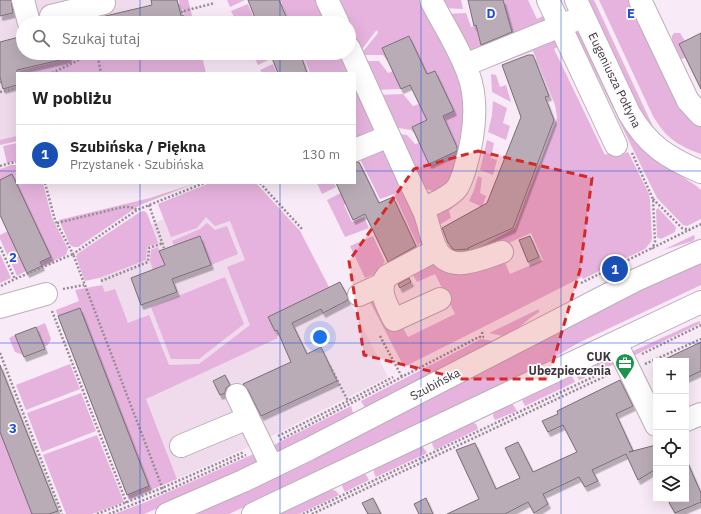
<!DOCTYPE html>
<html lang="pl">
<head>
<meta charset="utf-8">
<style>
  body { margin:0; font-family:"IBM Plex Sans",sans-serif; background:#f6f6f6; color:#222 }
  .controls { position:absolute; right:12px; bottom:12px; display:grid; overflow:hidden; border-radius:0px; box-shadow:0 4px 16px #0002 }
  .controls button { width:36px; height:36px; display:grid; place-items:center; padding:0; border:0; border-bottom:1px solid #e0e0e0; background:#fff; color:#222; font:20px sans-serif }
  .you { position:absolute; left:320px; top:337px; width:14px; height:14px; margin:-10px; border:3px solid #fff; border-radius:50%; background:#1a73e8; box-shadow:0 0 0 6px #1a73e833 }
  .badge { display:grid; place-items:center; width:26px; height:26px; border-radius:50%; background:#1e934e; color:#fff; font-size:13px; font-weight:700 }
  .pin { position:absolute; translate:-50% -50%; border:2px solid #fff; box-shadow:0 1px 4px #0006 }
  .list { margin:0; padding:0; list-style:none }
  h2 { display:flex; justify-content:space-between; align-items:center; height:52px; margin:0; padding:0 16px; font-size:17px }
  h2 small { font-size:13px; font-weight:400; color:#767676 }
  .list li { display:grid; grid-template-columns:26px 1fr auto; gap:12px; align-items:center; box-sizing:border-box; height:60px; padding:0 16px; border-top:1px solid #e0e0e0 }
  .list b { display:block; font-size:15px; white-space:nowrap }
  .list p { margin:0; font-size:13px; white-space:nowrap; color:#767676 }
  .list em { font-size:13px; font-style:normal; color:#767676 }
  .icon { flex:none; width:22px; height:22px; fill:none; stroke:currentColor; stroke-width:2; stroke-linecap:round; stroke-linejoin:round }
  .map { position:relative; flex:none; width:701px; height:514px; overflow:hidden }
  .search { position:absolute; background:#fff; box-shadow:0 4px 16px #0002; left:16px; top:16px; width:340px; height:44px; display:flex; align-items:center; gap:10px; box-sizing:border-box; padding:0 14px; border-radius:22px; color:#767676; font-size:15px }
  .panel { position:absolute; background:#fff; box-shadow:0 4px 16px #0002; left:16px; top:72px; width:340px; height:112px; border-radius:0px }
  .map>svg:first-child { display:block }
  .built { fill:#efdbec }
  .green { fill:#e5b3dd }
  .building { fill:#b9acb6; stroke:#7a6e78; filter:url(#shadow) }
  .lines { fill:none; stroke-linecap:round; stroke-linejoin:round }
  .minor-casing { stroke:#bcafb9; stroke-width:24 }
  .major-casing { stroke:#bcafb9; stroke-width:24 }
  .path { stroke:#958c94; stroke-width:2.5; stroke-dasharray:2 2; stroke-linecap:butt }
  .minor { stroke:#fff; stroke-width:22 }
  .major { stroke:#fff; stroke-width:22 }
  .marked { fill:#d62828; fill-opacity:0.2; stroke:#d62828; stroke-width:3; stroke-dasharray:8 5; stroke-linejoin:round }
  .grid { fill:none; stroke:#1d4ed8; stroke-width:1; stroke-opacity:0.55 }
  .labels { text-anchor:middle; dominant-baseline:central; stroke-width:3.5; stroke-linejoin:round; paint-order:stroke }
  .street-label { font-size:12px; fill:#3c373b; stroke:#fefbfe }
  .poi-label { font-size:12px; font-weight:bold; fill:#3c373b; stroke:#fefbfe; text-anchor:end }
  .grid-label { font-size:13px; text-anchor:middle; font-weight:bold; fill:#1d4ed8; stroke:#fefbfe; stroke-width:3.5; stroke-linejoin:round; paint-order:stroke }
</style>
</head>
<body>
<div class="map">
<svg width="701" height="514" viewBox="0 0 701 514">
  <defs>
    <filter id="shadow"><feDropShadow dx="2.5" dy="4.5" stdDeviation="0" flood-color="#0004"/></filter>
  </defs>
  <rect width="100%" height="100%" fill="#f8eaf6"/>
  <g class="built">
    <path d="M 0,0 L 188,0 L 194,23 L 23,23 L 23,53 L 201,53 L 206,73 L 17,73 L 17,141 L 0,145 Z"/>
    <path d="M 210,183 L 256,183 L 300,231 L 329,287 L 340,282 L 388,377 L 268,438 L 177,479 L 89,251 L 164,219 L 158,204 Z"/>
  </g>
  <g class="green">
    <path d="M 179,0 L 188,0 L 194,23 L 187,23 L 183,9 L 181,9 Z"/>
    <path d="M 227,0 L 245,0 L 230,7 Z"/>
    <path d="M 280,0 L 318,0 L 329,23 L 290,23 Z"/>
    <path d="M 333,0 L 427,0 L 467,84 L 460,171 L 436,192 L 423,188 L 394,133 L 407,135 L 415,144 L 419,143 L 429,164 L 459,150 L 443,116 L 453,111 L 435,71 L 427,74 L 409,36 L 382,48 L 389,63 L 383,55 L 360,55 L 378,33 L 377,30 L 375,32 L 360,52 L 357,52 L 349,34 L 349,23 L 344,23 Z"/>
    <path d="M 439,0 L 461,0 L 463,9 L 443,8 Z"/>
    <path d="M 503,0 L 528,0 L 537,19 L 545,15 L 549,16 L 551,20 L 550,24 L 541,30 L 539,27 L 531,30 L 530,34 L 479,53 C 458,55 452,29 446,14 L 466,13 L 471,27 L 478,25 L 479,28 L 477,29 L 482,46 L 513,38 Z"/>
    <path d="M 586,0 L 594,0 L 656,133 L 636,107 Z"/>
    <path d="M 599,0 L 636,0 L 701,125 L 701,154 C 676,145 665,137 652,114 Z"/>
    <path d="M 248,4 L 256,23 L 237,23 L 231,11 Z"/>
    <path d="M 574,29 L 579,29 L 621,120 L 663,164 L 695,185 L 701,190 L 701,219 L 687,226 L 683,225 L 657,198 Z"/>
    <path d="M 674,33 L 680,33 L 685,41 L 679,44 L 685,58 L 681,59 L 672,40 L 672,36 Z"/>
    <path d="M 556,34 L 561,38 L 561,45 L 554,49 L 605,155 L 615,150 L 619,156 L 628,152 L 649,194 L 650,200 L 652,238 L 651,242 L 645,249 L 583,279 L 582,277 L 404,367 L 367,296 C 383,292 387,312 392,324 L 399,321 L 408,337 L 455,314 L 435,274 L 417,282 L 410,270 L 435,258 L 443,264 L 460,270 L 503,258 L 510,274 L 543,260 L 531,233 C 511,241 479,260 458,259 L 515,228 L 557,118 L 555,105 L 533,51 L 491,67 L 489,61 Z"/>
    <path d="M 104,53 L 201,53 L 206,73 L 19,73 L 19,71 L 87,54 L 88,57 Z"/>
    <path d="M 252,53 L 268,53 L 271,59 L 258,65 Z"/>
    <path d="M 302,53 L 343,53 L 352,73 L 310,73 Z"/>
    <path d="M 361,61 L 379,61 L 388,73 L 393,71 L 401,89 L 375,90 Z"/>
    <path d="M 273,64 L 277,73 L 262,73 L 260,70 Z"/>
    <path d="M 491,74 L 496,75 L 500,87 L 506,85 L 511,102 L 492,92 Z"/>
    <path d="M 355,80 L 380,132 L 355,144 Z"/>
    <path d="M 403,94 L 413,106 L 419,104 L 427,120 L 412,127 L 415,134 L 411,130 L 392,127 L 377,95 Z"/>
    <path d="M 493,101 L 507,108 L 503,123 L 510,126 L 506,140 L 488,132 L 492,115 Z"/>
    <path d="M 17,136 L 17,141 L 0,145 L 0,140 Z"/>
    <path d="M 487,140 L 494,143 L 491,158 L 497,160 L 493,175 L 480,170 Z"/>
    <path d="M 17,143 L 17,161 L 7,163 L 3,146 Z"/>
    <path d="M 384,143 L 422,225 L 422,240 L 418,246 L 394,194 L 380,199 L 358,155 Z"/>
    <path d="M 11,165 L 17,165 L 17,183 L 43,183 L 52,218 L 68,249 L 66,255 L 42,266 L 40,262 L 50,257 L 0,180 L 0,169 Z"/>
    <path d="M 478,176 L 482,178 L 480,193 L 486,196 L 482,207 L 469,201 L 474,190 Z"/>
    <path d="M 196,183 L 140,205 L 78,247 L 74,247 L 70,245 L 59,220 L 150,198 Z"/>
    <path d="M 210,183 L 256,183 L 300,231 L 329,287 L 269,318 L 278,338 L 146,399 L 177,479 L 129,499 L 80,308 L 58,316 L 56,310 L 79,301 L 75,290 L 102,285 L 105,292 L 115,289 L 128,323 L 149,315 L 169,365 L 199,364 L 250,325 L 227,267 L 245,260 L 230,221 L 215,226 L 206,217 L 197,228 L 171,237 L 158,204 Z"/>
    <path d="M 317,183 L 334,183 L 336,187 L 322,194 Z"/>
    <path d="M 343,192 L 348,202 L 344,205 L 352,222 L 364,217 L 369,228 L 345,237 L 327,200 Z"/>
    <path d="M 457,195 L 461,200 L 449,211 L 451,218 L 437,226 L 436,214 Z"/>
    <path d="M 658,208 L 676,227 L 675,232 L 661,239 L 657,237 L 656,210 Z"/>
    <path d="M 144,211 L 147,213 L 158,243 L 147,247 L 146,260 L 99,278 L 85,281 L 76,257 L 77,254 L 140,212 Z"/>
    <path d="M 207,223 L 215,230 L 227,226 L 238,254 L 211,265 L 200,236 L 174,246 L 172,241 L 200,229 Z"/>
    <path d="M 8,231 L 17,251 L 8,256 L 0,239 L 0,235 Z"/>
    <path d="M 694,235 L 695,238 L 693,241 L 663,250 Z"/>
    <path d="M 373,236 L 385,262 L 375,274 L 365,278 L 350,246 Z"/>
    <path d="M 158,247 L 165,265 L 153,270 L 150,261 L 151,250 Z"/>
    <path d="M 0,254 L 11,278 L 0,283 Z"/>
    <path d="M 19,256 L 26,271 L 17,276 L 10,260 Z"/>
    <path d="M 701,260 L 701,285 L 578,343 L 535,369 L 403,433 L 229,514 L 188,514 Z"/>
    <path d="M 225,277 L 244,324 L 199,359 L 171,359 L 151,307 Z"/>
    <path d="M 539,309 L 539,312 L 529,319 L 507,337 L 489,333 Z"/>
    <path d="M 699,321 L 701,323 L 629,358 L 631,352 Z"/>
    <path d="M 45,323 L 51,339 L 48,345 L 44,347 L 36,327 Z"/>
    <path d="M 15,335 L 23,355 L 15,352 L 9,338 Z"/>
    <path d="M 481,339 L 499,342 L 367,408 L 364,406 L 361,401 Z"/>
    <path d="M 612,358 L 617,363 L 579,380 L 575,372 Z"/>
    <path d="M 70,364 L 80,389 L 26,410 L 16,385 Z"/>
    <path d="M 571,374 L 575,382 L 525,406 L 522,400 L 525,396 Z"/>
    <path d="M 81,393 L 96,431 L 42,452 L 27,413 Z"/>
    <path d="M 512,403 L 517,411 L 495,420 L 493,416 L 494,412 Z"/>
    <path d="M 351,406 L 353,413 L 352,416 L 276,455 L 268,448 Z"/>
    <path d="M 472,422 L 476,424 L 478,429 L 435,450 L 432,444 L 433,441 Z"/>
    <path d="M 0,432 L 32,514 L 0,514 Z"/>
    <path d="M 97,435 L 124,502 L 92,514 L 66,514 L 43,455 Z"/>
    <path d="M 422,446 L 427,453 L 376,477 L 374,473 L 374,469 L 417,447 Z"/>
    <path d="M 258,452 L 263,462 L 220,482 L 144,514 L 114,514 L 146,502 Z"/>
    <path d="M 364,473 L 366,475 L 369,480 L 345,492 L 342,486 L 343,483 Z"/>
    <path d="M 329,489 L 336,491 L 339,495 L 299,514 L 277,514 Z"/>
  </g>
  <g class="building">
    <path d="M 0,0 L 11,0 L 13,13 L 0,16 Z"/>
    <path d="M 151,0 L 177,0 L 183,23 L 98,23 L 97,18 L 152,5 Z"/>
    <path d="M 248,0 L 279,0 L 289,23 L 257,23 Z"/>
    <path d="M 468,0 L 503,0 L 512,32 L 481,45 L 476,25 L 474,26 Z"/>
    <path d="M 701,33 L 701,89 L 679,44 Z"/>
    <path d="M 23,36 L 23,53 L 69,53 L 69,58 L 17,70 L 17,85 L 3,89 L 0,77 L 0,42 Z"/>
    <path d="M 409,36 L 427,74 L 435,71 L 454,111 L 443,116 L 457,147 L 457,151 L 429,164 L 412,127 L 427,120 L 410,85 L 401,89 L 382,48 Z"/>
    <path d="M 270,53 L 300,53 L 307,73 L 278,73 Z"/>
    <path d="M 528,55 L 533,55 L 549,96 L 545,97 L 554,120 L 513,228 L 468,248 L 469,249 L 454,250 L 448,243 L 442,228 L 487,203 L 521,117 L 502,65 Z"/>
    <path d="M 355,162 L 359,162 L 379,203 L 393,197 L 416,246 L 388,262 L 365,214 L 353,220 L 336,183 L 355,183 Z"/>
    <path d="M 12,174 L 51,257 L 40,262 L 42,266 L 27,273 L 0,215 L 0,180 Z"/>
    <path d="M 200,236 L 211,265 L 172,279 L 177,292 L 141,305 L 131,278 L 165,265 L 159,251 Z"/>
    <path d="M 530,236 L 539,257 L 528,262 L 519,240 Z"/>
    <path d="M 409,278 L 411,282 L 400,288 L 398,284 Z"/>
    <path d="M 340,282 L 347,295 L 348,300 L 323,313 L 321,309 L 292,323 L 307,354 L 321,347 L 337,381 L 261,416 L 248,390 L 243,384 L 291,362 L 277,330 L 275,331 L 268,317 Z"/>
    <path d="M 80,308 L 149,486 L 127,495 L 58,316 Z"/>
    <path d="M 36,327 L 45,349 L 24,357 L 15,335 Z"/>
    <path d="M 701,342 L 701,371 L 686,378 L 686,361 L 661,361 Z"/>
    <path d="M 0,365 L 58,511 L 49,514 L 32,514 L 0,432 Z"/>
    <path d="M 225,375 L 230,385 L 226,388 L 225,393 L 220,395 L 213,381 Z"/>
    <path d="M 620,380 L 633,406 L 616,414 L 633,451 L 629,452 L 656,445 L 656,469 L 638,480 L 626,454 L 592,470 L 598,481 L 585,487 L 579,477 L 543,494 L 548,504 L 534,513 L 528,502 L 505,514 L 447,514 L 479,499 L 456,450 L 475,443 L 496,489 L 520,478 L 505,448 L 518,442 L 533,472 L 577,452 L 563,425 L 548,432 L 542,421 L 558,414 L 557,411 Z"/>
    <path d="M 686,459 L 701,493 L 701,502 L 675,513 L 667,499 L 686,499 Z"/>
    <path d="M 373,498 L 381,514 L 368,514 L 362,503 Z"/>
    <path d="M 426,498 L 433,514 L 419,514 L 414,504 Z"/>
  </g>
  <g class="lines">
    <g class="minor-casing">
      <g id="minor">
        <path d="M 23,0 L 29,23"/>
        <path d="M 327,0 L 338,23"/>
        <path d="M 548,0 L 616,145"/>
        <path d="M 576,0 L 629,113 C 647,145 668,158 701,172"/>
        <path d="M 640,0 L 688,101 L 701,115"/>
        <path d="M 48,23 L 52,22 L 51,16 L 104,3 L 103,0"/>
        <path d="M 349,48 L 408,178 L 423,209 C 434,203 449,198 457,188 C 460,184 462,177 464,172 C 473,142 480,104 468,73 C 459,48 443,24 431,0"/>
        <path d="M 465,65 L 575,20"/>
        <path d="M 355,150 L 389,136"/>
        <path d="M 423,209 C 429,222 430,238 437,250 C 450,275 482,258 502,252"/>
        <path d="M 436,250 L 387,276 C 376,290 388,307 394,320 L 440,299"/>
        <path d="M 359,295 L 383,284"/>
        <path d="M 0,307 L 46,294"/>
        <path d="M 616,343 L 656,425"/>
        <path d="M 237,395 L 272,467"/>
        <path d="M 686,420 L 701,414"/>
        <path d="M 181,446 L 248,418"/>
      </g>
    </g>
    <g class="major-casing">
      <g id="major">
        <path d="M 167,514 L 243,481 L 309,449 L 636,280 L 701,251"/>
        <path d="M 253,514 L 701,302"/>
      </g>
    </g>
    <g class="path">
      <path d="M 182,11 L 185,23"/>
      <path d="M 180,12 L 215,3"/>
      <path d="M 97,53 L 101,73"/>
      <path d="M 52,73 L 81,59 L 99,53"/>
      <path d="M 0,82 L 1,82"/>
      <path d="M 0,92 L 17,88"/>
      <path d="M 632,153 L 653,199 L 655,242 L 652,249"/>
      <path d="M 0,166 L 10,163 L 17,162"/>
      <path d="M 45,183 L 55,220 L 73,254 L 137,210 L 204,183"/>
      <path d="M 260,183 L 302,229"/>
      <path d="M 653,199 L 682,228 L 690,230"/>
      <path d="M 149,205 L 164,248"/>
      <path d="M 57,223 L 123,207 L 131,207 L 137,210"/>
      <path d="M 0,247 L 15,279 L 73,254 L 164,492"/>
      <path d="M 101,281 L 148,262 L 149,248 L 163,243"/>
      <path d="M 581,283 L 701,224"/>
      <path d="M 1,286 L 15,279"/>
      <path d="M 63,289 L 84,285"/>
      <path d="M 52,311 L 127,504"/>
      <path d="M 482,332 L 483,337"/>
      <path d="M 380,336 L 402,377"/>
      <path d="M 0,353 L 62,514"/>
      <path d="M 642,354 L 701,325"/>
      <path d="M 645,364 L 701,339"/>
      <path d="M 330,366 L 348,401"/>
      <path d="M 278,436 L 346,402 L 393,377"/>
      <path d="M 280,440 L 479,337 L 484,337"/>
      <path d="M 97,514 L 162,488 L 244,452"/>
      <path d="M 109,514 L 164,492 L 246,455"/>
      <path d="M 303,514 L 608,370"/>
      <path d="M 312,514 L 610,374"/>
    </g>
    <use href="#minor" class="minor"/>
    <use href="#major" class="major"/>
  </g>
  <path class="marked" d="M 478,151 L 592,178 L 580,270 L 548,379 L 462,379 L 364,355 L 349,261 L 414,169 Z"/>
  <path class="grid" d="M 140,0 L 140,23M 280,0 L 280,23M 421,0 L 421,514M 561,0 L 561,514M 140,53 L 140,73M 280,53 L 280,73M 0,171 L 17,171M 355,171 L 701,171M 140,183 L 140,514M 280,183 L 280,514M 0,343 L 701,343"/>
  <defs>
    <g id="office-pin" transform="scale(1)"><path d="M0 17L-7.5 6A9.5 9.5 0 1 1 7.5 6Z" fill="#1e934e" stroke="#fefbfe"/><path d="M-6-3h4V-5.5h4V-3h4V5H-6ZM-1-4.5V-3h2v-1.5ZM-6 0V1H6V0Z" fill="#fff"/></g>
  </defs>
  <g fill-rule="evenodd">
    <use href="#office-pin" x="625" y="363"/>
  </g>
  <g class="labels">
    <g class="street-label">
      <text transform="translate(615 80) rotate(64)">Eugeniusza Połtyna</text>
      <text transform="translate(435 384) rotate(-28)">Szubińska</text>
    </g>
    <g class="poi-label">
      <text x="611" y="356">CUK<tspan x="611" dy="14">Ubezpieczenia</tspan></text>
    </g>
  </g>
  <g class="grid-label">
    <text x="491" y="18">D</text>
    <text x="631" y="18">E</text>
    <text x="13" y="262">2</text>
    <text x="13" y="433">3</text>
  </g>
</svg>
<div class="controls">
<button>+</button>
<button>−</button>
<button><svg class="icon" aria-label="locate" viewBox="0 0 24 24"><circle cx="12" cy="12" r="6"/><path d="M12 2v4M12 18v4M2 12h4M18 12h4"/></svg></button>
<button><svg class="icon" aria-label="layers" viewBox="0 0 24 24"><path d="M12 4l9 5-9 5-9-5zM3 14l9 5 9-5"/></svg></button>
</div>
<div class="you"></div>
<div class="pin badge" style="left:615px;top:269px;background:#1a4fb4">1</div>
<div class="search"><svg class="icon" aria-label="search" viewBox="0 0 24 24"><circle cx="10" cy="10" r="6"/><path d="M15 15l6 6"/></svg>Szukaj tutaj</div>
<section class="panel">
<h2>W pobliżu<small></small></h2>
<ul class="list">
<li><span class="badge" style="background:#1a4fb4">1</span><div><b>Szubińska / Piękna</b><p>Przystanek · Szubińska</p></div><em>130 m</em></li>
</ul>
</section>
</div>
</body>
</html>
